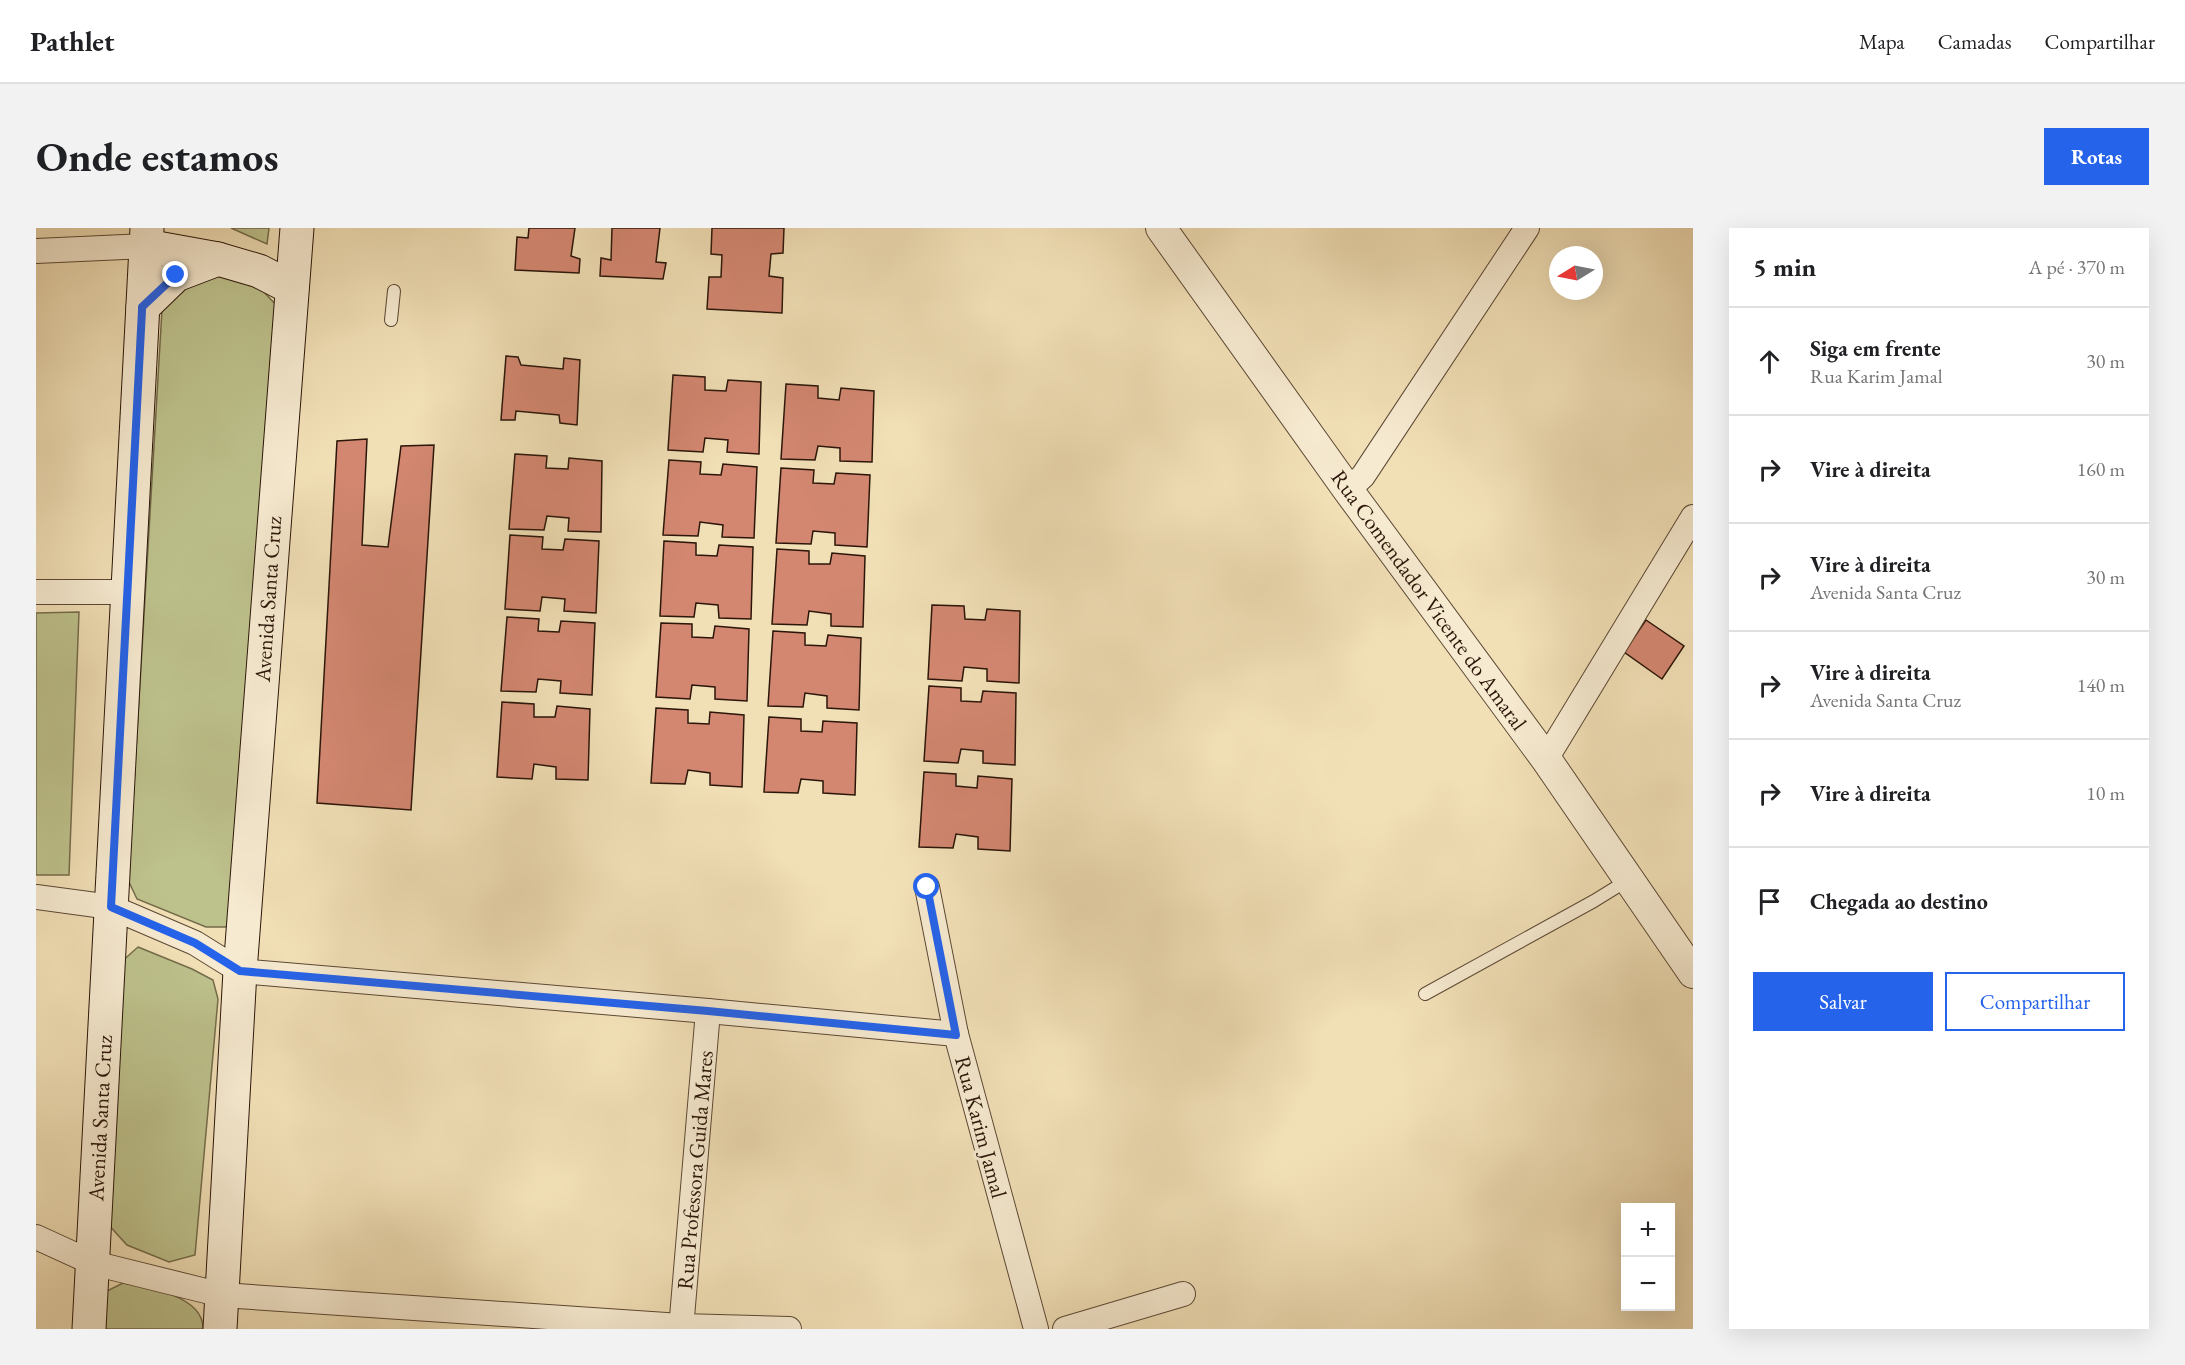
<!DOCTYPE html>
<html lang="pt">
<head>
<meta charset="utf-8">
<style>
  body { margin:0; font-family:"EB Garamond",serif; background:#f2f2f2; color:#202124 }
  .controls { position:absolute; right:18px; bottom:18px; display:grid; overflow:hidden; border-radius:0px; box-shadow:0 6px 24px #0002 }
  .controls button { width:54px; height:54px; display:grid; place-items:center; padding:0; border:0; border-bottom:2px solid #e0e0e0; background:#fff; color:#202124; font:30px sans-serif }
  .compass { position:absolute; left:1513px; top:18px; width:54px; height:54px; border-radius:50%; background:#fff; box-shadow:0 6px 24px #0002; rotate:260deg }
  .stop { position:absolute; width:18px; height:18px; margin:-14px; border:4px solid #2563eb; border-radius:50%; background:#fff }
  .stop.end { background:#2563eb; border-color:#fff; box-shadow:0 2px 6px #0008 }
  .list { margin:0; padding:0; list-style:none }
  h2 { display:flex; justify-content:space-between; align-items:center; height:78px; margin:0; padding:0 24px; font-size:26px }
  h2 small { font-size:20px; font-weight:400; color:#757577 }
  .list li { display:grid; grid-template-columns:39px 1fr auto; gap:18px; align-items:center; box-sizing:border-box; height:108px; padding:0 24px; border-top:2px solid #e0e0e0 }
  .list b { display:block; font-size:22px; white-space:nowrap }
  .list p { margin:0; font-size:20px; white-space:nowrap; color:#757577 }
  .list em { font-size:20px; font-style:normal; color:#757577 }
  .actions { display:flex; gap:12px; padding:18px 24px }
  .actions a { flex:1; padding:14px 0; border:2px solid #2563eb; border-radius:0px; text-align:center; font-size:21px; color:#2563eb }
  .actions .main { background:#2563eb; color:#fff }
  .icon { flex:none; width:33px; height:33px; fill:none; stroke:currentColor; stroke-width:2; stroke-linecap:round; stroke-linejoin:round }
  .map { position:relative; flex:none; width:1657px; height:1101px; overflow:hidden; border-radius:0px }
  header { display:flex; align-items:center; gap:36px; box-sizing:border-box; height:84px; padding:0 30px; background:#fff; border-bottom:2px solid #e0e0e0 }
  header strong { font-size:28px }
  nav { display:flex; gap:33px; margin-inline-start:auto; font-size:21px }
  .intro { display:flex; align-items:center; justify-content:space-between; box-sizing:border-box; height:144px; padding:0 36px }
  h1 { margin:0; font-size:42px }
  .button { padding:15px 27px; border-radius:0px; background:#2563eb; color:#fff; font-size:21px; font-weight:700 }
  main { display:flex; gap:36px; padding:0 36px }
  aside { flex:1; background:#fff; border-radius:0px; box-shadow:0 6px 24px #0002 }
  .map>svg:first-child { display:block }
  .green { fill:#bdc18c; stroke:#746c4a; stroke-width:1.5 }
  .building { fill:#d38771; stroke:#2b1609; stroke-width:1.5 }
  .lines { fill:none; stroke-linecap:round; stroke-linejoin:round }
  .service-casing { stroke:#5c4834; stroke-width:14 }
  .minor-casing { stroke:#5c4834; stroke-width:26 }
  .tertiary-casing { stroke:#5c4834; stroke-width:32 }
  .secondary-casing { stroke:#2b1609; stroke-width:35 }
  .service { stroke:#f6ead0; stroke-width:12 }
  .minor { stroke:#f6ead0; stroke-width:24 }
  .tertiary { stroke:#f6ead0; stroke-width:30 }
  .secondary { stroke:#f6ead0; stroke-width:33 }
  .route { stroke:#2563eb; stroke-width:8 }
  .labels { text-anchor:middle; dominant-baseline:central; stroke-width:6; stroke-linejoin:round; paint-order:stroke }
  .street-label { font-size:22px; fill:#2b1609; stroke:#f6ead0 }
</style>
</head>
<body>
<header>
<strong>Pathlet</strong>
<nav><a>Mapa</a><a>Camadas</a><a>Compartilhar</a></nav>
</header>
<div class="intro"><h1>Onde estamos</h1><a class="button">Rotas</a></div>
<main>
<div class="map">
<svg width="1657" height="1101" viewBox="0 0 1657 1101">
  <rect width="100%" height="100%" fill="#f1dfb6"/>
  <filter id="stains"><feTurbulence type="fractalNoise" baseFrequency=".00333" numOctaves="4"/><feColorMatrix values="0 0 0 0 .2 0 0 0 0 .09 0 0 0 0 .02 0 0 0 .5 -.17"/></filter>
  <radialGradient id="worn" r=".72"><stop offset=".6" stop-color="#630" stop-opacity="0"/><stop offset="1" stop-color="#630" stop-opacity=".3"/></radialGradient>
  <g class="green">
    <path d="M 195,0 L 233,0 L 231,16 Z"/>
    <path d="M 181,44 L 215,50 L 241,78 L 196,690 L 190,699 L 170,699 L 101,671 L 93,654 L 94,625 L 126,82 L 138,63 Z"/>
    <path d="M 43,384 L 33,647 L 0,647 L 0,385 Z"/>
    <path d="M 102,719 L 156,741 L 177,752 L 182,771 L 159,1027 L 133,1034 L 91,1017 L 70,994 L 84,735 Z"/>
    <path d="M 87,1055 C 112,1059 168,1068 167,1101 L 67,1101 L 69,1064 Z"/>
  </g>
  <g class="building">
    <path d="M 493,0 L 539,0 L 535,28 L 544,31 L 543,45 L 479,42 L 481,9 L 492,10 Z"/>
    <path d="M 576,0 L 624,0 L 620,34 L 630,35 L 627,51 L 564,48 L 565,30 L 575,32 Z"/>
    <path d="M 676,0 L 748,0 L 747,25 L 735,26 L 733,48 L 747,50 L 746,85 L 671,81 L 673,49 L 685,49 L 686,27 L 675,26 Z"/>
    <path d="M 470,128 L 482,129 L 485,137 L 527,141 L 528,130 L 544,132 L 541,197 L 524,195 L 523,187 L 480,183 L 479,192 L 465,192 Z"/>
    <path d="M 637,147 L 669,149 L 669,162 L 690,163 L 692,152 L 725,154 L 723,226 L 691,224 L 692,212 L 669,210 L 667,224 L 632,222 Z"/>
    <path d="M 750,156 L 782,158 L 782,170 L 803,172 L 805,160 L 838,163 L 836,234 L 804,233 L 804,220 L 782,218 L 779,232 L 745,231 Z"/>
    <path d="M 331,211 L 326,317 L 352,319 L 365,218 L 398,217 L 375,582 L 281,575 L 301,213 Z"/>
    <path d="M 479,226 L 511,228 L 510,240 L 532,241 L 533,230 L 566,233 L 565,304 L 532,303 L 533,290 L 511,288 L 508,302 L 473,301 Z"/>
    <path d="M 633,232 L 665,234 L 664,246 L 685,247 L 687,236 L 721,239 L 718,310 L 686,309 L 687,297 L 664,294 L 662,308 L 627,307 Z"/>
    <path d="M 745,240 L 778,242 L 777,255 L 798,256 L 800,245 L 834,247 L 831,319 L 799,317 L 799,305 L 777,303 L 775,316 L 740,315 Z"/>
    <path d="M 474,307 L 507,309 L 506,321 L 527,322 L 529,311 L 563,313 L 560,385 L 528,383 L 529,371 L 506,369 L 504,383 L 469,381 Z"/>
    <path d="M 628,313 L 660,315 L 660,327 L 681,328 L 683,317 L 717,319 L 715,391 L 683,390 L 682,377 L 660,375 L 658,389 L 624,388 Z"/>
    <path d="M 741,321 L 773,323 L 773,336 L 794,336 L 796,325 L 829,328 L 827,399 L 795,398 L 795,386 L 773,383 L 771,397 L 736,396 Z"/>
    <path d="M 896,377 L 928,378 L 929,391 L 949,392 L 951,381 L 984,383 L 983,455 L 951,453 L 951,441 L 928,439 L 926,453 L 892,451 Z"/>
    <path d="M 471,389 L 503,391 L 502,403 L 523,404 L 525,393 L 559,395 L 556,467 L 524,465 L 525,453 L 502,451 L 500,464 L 465,463 Z"/>
    <path d="M 1610,392 L 1648,418 L 1626,451 L 1588,424 Z"/>
    <path d="M 625,395 L 656,396 L 656,409 L 677,410 L 679,398 L 713,401 L 711,473 L 679,471 L 679,459 L 656,457 L 654,471 L 620,469 Z"/>
    <path d="M 737,403 L 769,405 L 769,417 L 790,418 L 792,407 L 825,410 L 823,482 L 791,480 L 791,468 L 769,465 L 767,479 L 732,478 Z"/>
    <path d="M 893,458 L 925,460 L 925,473 L 945,474 L 947,463 L 980,465 L 979,537 L 947,535 L 947,523 L 925,521 L 922,535 L 888,533 Z"/>
    <path d="M 466,474 L 498,476 L 498,489 L 519,489 L 521,478 L 554,481 L 552,552 L 520,551 L 520,539 L 498,536 L 496,551 L 461,549 Z"/>
    <path d="M 620,480 L 652,482 L 652,495 L 673,496 L 674,484 L 708,487 L 706,559 L 674,557 L 674,545 L 652,542 L 649,556 L 615,555 Z"/>
    <path d="M 733,489 L 765,491 L 765,503 L 786,504 L 787,493 L 821,495 L 819,567 L 787,565 L 787,553 L 765,551 L 762,565 L 728,564 Z"/>
    <path d="M 888,544 L 920,546 L 920,558 L 941,560 L 942,548 L 976,551 L 974,623 L 942,621 L 942,609 L 920,606 L 917,620 L 883,619 Z"/>
  </g>
  <g class="lines">
    <g class="service-casing">
      <g id="service">
        <path d="M 355,92 L 358,63"/>
        <path d="M 1389,766 L 1558,673 L 1592,652"/>
      </g>
    </g>
    <g class="minor-casing">
      <g id="minor">
        <path d="M 0,23 L 110,18"/>
        <path d="M 1312,262 L 1327,248 L 1491,0"/>
        <path d="M 0,364 L 91,364"/>
        <path d="M 1510,531 L 1657,289"/>
        <path d="M 891,659 L 920,806 L 1000,1101"/>
        <path d="M 0,669 L 75,679 L 159,715 L 204,743 L 672,783 L 920,806"/>
        <path d="M 0,1009 L 57,1035 L 186,1067 L 645,1098 L 753,1101"/>
        <path d="M 645,1101 L 672,783"/>
        <path d="M 1029,1101 L 1147,1066"/>
      </g>
    </g>
    <g class="tertiary-casing">
      <path id="tertiary" d="M 1125,0 L 1312,262 L 1510,531 L 1657,745"/>
    </g>
    <g class="secondary-casing">
      <g id="secondary">
        <path d="M 110,18 L 182,31 L 223,43 L 256,60"/>
        <path d="M 107,79 L 140,47 L 182,31"/>
        <path d="M 53,1101 L 111,0"/>
        <path d="M 184,1101 L 204,743 L 261,0"/>
      </g>
    </g>
    <use href="#service" class="service"/>
    <use href="#minor" class="minor"/>
    <use href="#tertiary" class="tertiary"/>
    <use href="#secondary" class="secondary"/>
  </g>
  <g class="lines">
    <path class="route" d="M 140,47 L 106,79 L 106,82 L 75,679 L 159,715 L 204,743 L 672,783 L 920,807 L 891,659"/>
  </g>
  <g class="labels">
    <g class="street-label">
      <text transform="translate(232 371) rotate(-86)">Avenida Santa Cruz</text>
      <text transform="translate(1393 372) rotate(54)">Rua Comendador Vicente do Amaral</text>
      <text transform="translate(64 890) rotate(-87)">Avenida Santa Cruz</text>
      <text transform="translate(945 899) rotate(75)">Rua Karim Jamal</text>
      <text transform="translate(659 942) rotate(-85)">Rua Professora Guida Mares</text>
    </g>
  </g>
  <rect width="100%" height="100%" filter="url(#stains)"/>
  <rect width="100%" height="100%" fill="url(#worn)"/>
</svg>
<div class="controls">
<button>+</button>
<button>−</button>
</div>
<svg class="compass" viewBox="-18 -18 36 36"><path d="M0-13l5 13h-10z" fill="#e53935"/><path d="M0 13l5-13h-10z" fill="#757577"/></svg>
<div class="stop" style="left:891px;top:659px"></div>
<div class="stop end" style="left:140px;top:47px"></div>
</div>
<aside>
<h2>5 min<small>A pé · 370 m</small></h2>
<ul class="list">
<li><svg class="icon" aria-label="ahead" viewBox="0 0 24 24"><path d="M12 20V5M6 11l6-6 6 6"/></svg><div><b>Siga em frente</b><p>Rua Karim Jamal</p></div><em>30 m</em></li>
<li><svg class="icon" aria-label="right" viewBox="0 0 24 24"><path d="M7 20v-9h11M14 6l5 5-5 5"/></svg><div><b>Vire à direita</b></div><em>160 m</em></li>
<li><svg class="icon" aria-label="right" viewBox="0 0 24 24"><path d="M7 20v-9h11M14 6l5 5-5 5"/></svg><div><b>Vire à direita</b><p>Avenida Santa Cruz</p></div><em>30 m</em></li>
<li><svg class="icon" aria-label="right" viewBox="0 0 24 24"><path d="M7 20v-9h11M14 6l5 5-5 5"/></svg><div><b>Vire à direita</b><p>Avenida Santa Cruz</p></div><em>140 m</em></li>
<li><svg class="icon" aria-label="right" viewBox="0 0 24 24"><path d="M7 20v-9h11M14 6l5 5-5 5"/></svg><div><b>Vire à direita</b></div><em>10 m</em></li>
<li><svg class="icon" aria-label="arrive" viewBox="0 0 24 24"><path d="M6 21V4h12l-3 4 3 4H6"/></svg><div><b>Chegada ao destino</b></div></li>
</ul>
<div class="actions"><a class="main">Salvar</a><a>Compartilhar</a></div>
</aside>
</main>
</body>
</html>
